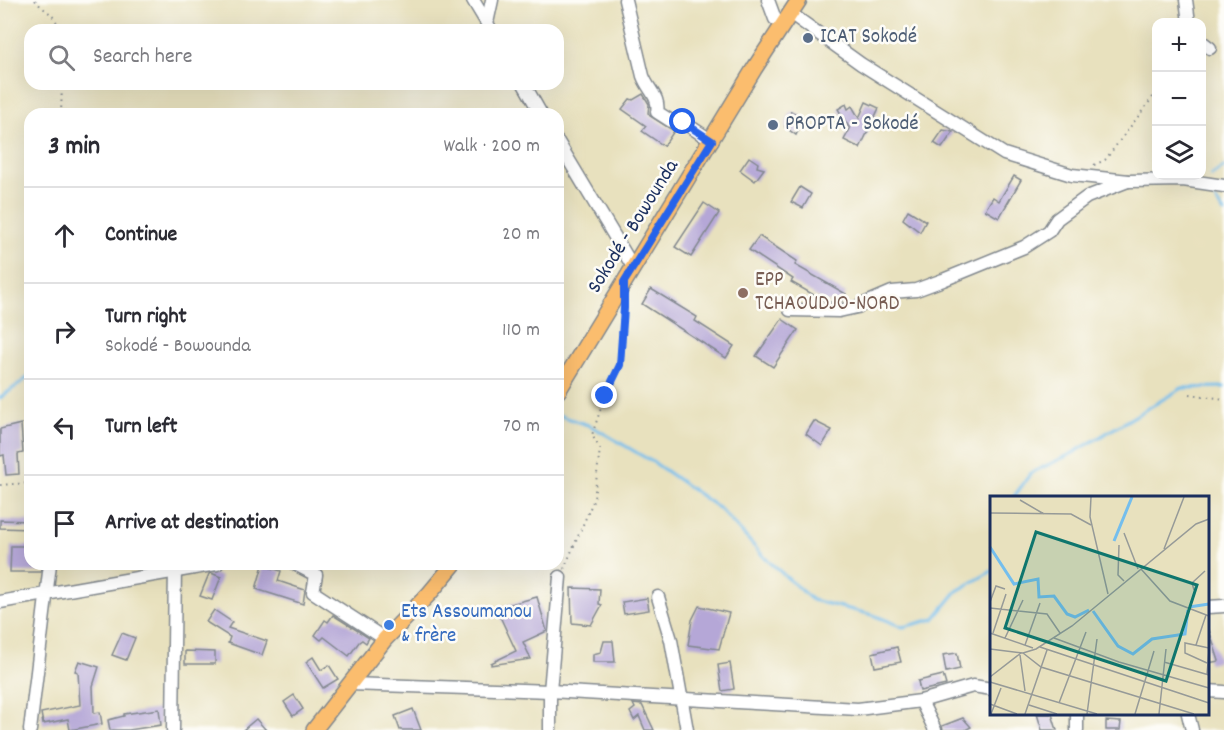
<!DOCTYPE html>
<html lang="en">
<head>
<meta charset="utf-8">
<style>
  body { margin:0; font-family:Dekko,sans-serif; background:#f2f2f3; color:#2b2b33 }
  .controls { position:absolute; right:18px; top:18px; display:grid; overflow:hidden; border-radius:12px; box-shadow:0 6px 24px #0002 }
  .controls button { width:54px; height:54px; display:grid; place-items:center; padding:0; border:0; border-bottom:2px solid #e1e1e2; background:#fff; color:#2b2b33; font:30px sans-serif }
  .stop { position:absolute; width:18px; height:18px; margin:-14px; border:4px solid #2563eb; border-radius:50%; background:#fff }
  .stop.end { background:#2563eb; border-color:#fff; box-shadow:0 2px 6px #0008 }
  .list { margin:0; padding:0; list-style:none }
  h2 { display:flex; justify-content:space-between; align-items:center; height:78px; margin:0; padding:0 24px; font-size:26px }
  h2 small { font-size:20px; font-weight:400; color:#7c7c81 }
  .list li { display:grid; grid-template-columns:39px 1fr auto; gap:18px; align-items:center; box-sizing:border-box; height:96px; padding:0 24px; border-top:2px solid #e1e1e2 }
  .list b { display:block; font-size:22px; white-space:nowrap }
  .list p { margin:0; font-size:20px; white-space:nowrap; color:#7c7c81 }
  .list em { font-size:20px; font-style:normal; color:#7c7c81 }
  .icon { flex:none; width:33px; height:33px; fill:none; stroke:currentColor; stroke-width:2; stroke-linecap:round; stroke-linejoin:round }
  .map { position:relative; flex:none; width:1224px; height:730px; overflow:hidden }
  .search { position:absolute; background:#fff; box-shadow:0 6px 24px #0002; left:24px; top:24px; width:540px; height:66px; display:flex; align-items:center; gap:15px; box-sizing:border-box; padding:0 21px; border-radius:18px; color:#7c7c81; font-size:22px }
  .panel { position:absolute; background:#fff; box-shadow:0 6px 24px #0002; left:24px; top:108px; width:540px; height:462px; border-radius:18px }
  .map>svg:first-child { display:block }
  .lines { fill:none; stroke-linecap:round; stroke-linejoin:round }
  .stream { stroke:#74beed; stroke-width:3 }
  .building { fill:#b5a7d7 }
  .minor-casing { stroke:#82888e; stroke-width:15 }
  .major-casing { stroke:#82888e; stroke-width:18 }
  .path { stroke:#82888e; stroke-width:2; stroke-dasharray:1.5 4.5; stroke-linecap:butt }
  .minor { stroke:#fff; stroke-width:12 }
  .major { stroke:#fbbd6e; stroke-width:15 }
  .route { stroke:#2563eb; stroke-width:8 }
  .service-dot { fill:#5c6f8a; stroke:#fdfcf7; stroke-width:2 }
  .education-dot { fill:#8d6e63; stroke:#fdfcf7; stroke-width:2 }
  .shop-dot { fill:#3f7fe0; stroke:#fdfcf7; stroke-width:2 }
  .labels { text-anchor:middle; dominant-baseline:central; stroke-width:5; stroke-linejoin:round; paint-order:stroke }
  .service-label { font-size:21px; fill:#4e5e75; stroke:#fdfcf7; text-anchor:start }
  .street-label { font-size:21px; fill:#1b2f5e; stroke:#fdfcf7 }
  .education-label { font-size:21px; fill:#785e54; stroke:#fdfcf7; text-anchor:start }
  .shop-label { font-size:21px; fill:#366cbe; stroke:#fdfcf7; text-anchor:start }
  .inset-river { fill:none; stroke:#74beed; stroke-width:3 }
  .inset-road { fill:none; stroke:#969a98; stroke-width:1.5 }
  .view { fill:#0f766e; fill-opacity:0.15; stroke:#0f766e; stroke-width:3 }
  .inset-edge { fill:none; stroke:#1b2f5e; stroke-width:3 }
</style>
</head>
<body>
<div class="map">
<svg width="1224" height="730" viewBox="0 0 1224 730">
  <rect width="100%" height="100%" fill="#fdfcf7"/>
  <filter id="ink" filterUnits="userSpaceOnUse"><feTurbulence type="fractalNoise" baseFrequency=".0167" numOctaves="2"/><feDisplacementMap in="SourceGraphic" scale="12" xChannelSelector="R" yChannelSelector="G"/><feConvolveMatrix kernelMatrix="1 2 1 2 8 2 1 2 1" color-interpolation-filters="sRGB"/></filter>
  <filter id="wash" filterUnits="userSpaceOnUse"><feTurbulence type="fractalNoise" baseFrequency=".008" numOctaves="4" result="noise"/><feDisplacementMap in="SourceGraphic" scale="24" xChannelSelector="R" yChannelSelector="G"/><feGaussianBlur stdDeviation="1.35" result="paint"/><feColorMatrix in="noise" values="0 0 0 0 0 0 0 0 0 0 0 0 0 0 0 0 0 1.4 0 .05"/><feComposite in="paint" operator="in"/></filter>
  <g filter="url(#wash)">
    <rect width="100%" height="100%" fill="#e8e1be"/>
    <g class="lines">
      <g class="stream">
        <path d="M 1211,176 L 1224,167"/>
        <path d="M 1208,189 L 1224,213"/>
        <path d="M 0,398 L 30,376"/>
        <path d="M 558,415 L 588,425 L 600,431 L 656,464 L 720,509 L 764,557 L 812,600 L 873,615 L 903,627 L 934,619 L 957,591 L 992,571"/>
        <path d="M 1013,498 L 1031,473 L 1073,453 L 1182,388 L 1224,387"/>
      </g>
    </g>
    <g id="blocks">
      <g class="building">
        <path d="M 643,94 L 649,104 L 648,113 L 650,116 L 674,131 L 664,146 L 642,131 L 646,126 L 622,109 L 630,99 L 633,100 Z"/>
        <path d="M 866,102 L 879,108 L 860,148 L 844,140 L 850,129 L 838,109 L 846,104 L 848,109 L 852,106 L 859,118 Z"/>
        <path d="M 791,111 L 804,118 L 796,135 L 785,127 Z"/>
        <path d="M 943,130 L 953,132 L 942,148 L 934,143 Z"/>
        <path d="M 749,157 L 758,163 L 757,167 L 764,169 L 755,181 L 740,170 Z"/>
        <path d="M 1014,176 L 1021,180 L 999,218 L 985,210 L 993,197 L 999,201 Z"/>
        <path d="M 800,187 L 811,194 L 803,208 L 791,202 Z"/>
        <path d="M 704,203 L 719,213 L 691,257 L 675,247 Z"/>
        <path d="M 908,210 L 926,221 L 920,232 L 903,219 Z"/>
        <path d="M 759,236 L 797,261 L 795,265 L 846,294 L 841,302 L 826,302 L 791,282 L 793,279 L 749,250 Z"/>
        <path d="M 651,289 L 697,317 L 695,321 L 734,346 L 726,358 L 642,304 Z"/>
        <path d="M 782,319 L 798,330 L 773,367 L 756,356 Z"/>
        <path d="M 814,421 L 832,430 L 822,446 L 806,434 Z"/>
        <path d="M 21,424 L 23,453 L 18,454 L 19,474 L 6,475 L 4,455 L 0,456 L 0,429 Z"/>
        <path d="M 0,520 L 30,521 L 30,529 L 0,528 Z"/>
        <path d="M 11,546 L 30,546 L 30,564 L 42,564 L 41,572 L 10,572 Z"/>
        <path d="M 263,565 L 281,571 L 278,581 L 305,590 L 303,604 L 256,589 Z"/>
        <path d="M 211,573 L 221,577 L 212,600 L 200,596 L 209,574 Z"/>
        <path d="M 571,588 L 600,589 L 599,604 L 602,605 L 591,625 L 572,623 Z"/>
        <path d="M 537,597 L 547,631 L 523,642 L 531,659 L 491,665 L 491,663 L 516,651 L 496,608 Z"/>
        <path d="M 647,598 L 649,610 L 624,614 L 622,602 Z"/>
        <path d="M 699,606 L 729,613 L 719,649 L 688,645 L 692,620 Z"/>
        <path d="M 214,610 L 232,622 L 228,628 L 267,641 L 262,655 L 228,643 L 230,637 L 206,622 Z"/>
        <path d="M 333,615 L 369,638 L 366,643 L 362,640 L 359,642 L 349,656 L 324,637 L 321,640 L 315,635 L 325,620 L 328,622 Z"/>
        <path d="M 1208,630 L 1209,630 L 1219,661 L 1208,663 Z"/>
        <path d="M 122,633 L 135,638 L 126,660 L 112,655 Z"/>
        <path d="M 604,641 L 613,641 L 615,662 L 593,662 L 593,654 L 601,652 Z"/>
        <path d="M 897,647 L 901,662 L 875,667 L 872,653 Z"/>
        <path d="M 185,651 L 215,652 L 215,664 L 185,664 Z"/>
        <path d="M 957,653 L 960,669 L 946,672 L 943,655 Z"/>
        <path d="M 313,657 L 321,670 L 329,665 L 338,679 L 323,688 L 306,662 Z"/>
        <path d="M 79,661 L 99,667 L 93,686 L 94,713 L 100,712 L 102,724 L 70,730 L 68,719 L 43,724 L 41,713 L 80,705 L 78,672 L 75,671 Z"/>
        <path d="M 730,663 L 734,689 L 722,691 L 718,665 Z"/>
        <path d="M 943,675 L 946,685 L 920,691 L 918,681 Z"/>
        <path d="M 294,695 L 303,709 L 293,716 L 284,702 Z"/>
        <path d="M 633,704 L 642,705 L 654,730 L 645,730 L 639,716 L 634,720 L 630,712 L 635,708 Z"/>
        <path d="M 159,709 L 161,725 L 129,730 L 110,730 L 108,720 L 124,716 L 124,714 Z"/>
        <path d="M 413,709 L 421,730 L 400,730 L 395,716 Z"/>
        <path d="M 1037,714 L 1052,714 L 1057,730 L 1042,730 Z"/>
        <path d="M 963,718 L 971,727 L 965,730 L 943,730 L 942,726 Z"/>
        <path d="M 256,719 L 266,730 L 243,730 Z"/>
        <path d="M 1106,721 L 1121,722 L 1120,730 L 1106,730 Z"/>
      </g>
    </g>
  </g>
  <g filter="url(#ink)">
    <use href="#blocks" fill-opacity="0" stroke="#82888e" stroke-width="1.5"/>
    <g class="lines">
      <g class="minor-casing">
        <g id="minor">
          <path d="M 473,0 L 491,30"/>
          <path d="M 625,0 L 643,76 C 648,90 660,97 657,112 L 671,121 L 683,122 L 712,141"/>
          <path d="M 768,0 L 775,19 L 783,25"/>
          <path d="M 1186,0 L 1189,22"/>
          <path d="M 790,13 L 861,64 L 1004,154 L 1072,175 L 1129,181 L 1183,180 L 1224,186"/>
          <path d="M 487,23 L 492,0"/>
          <path d="M 1202,42 L 1210,48"/>
          <path d="M 524,84 L 541,114"/>
          <path d="M 558,142 L 633,267"/>
          <path d="M 790,310 L 839,311 L 857,307 L 892,292 L 916,290 L 943,280 L 1024,247 L 1049,231 L 1057,219 L 1087,197 L 1128,181"/>
          <path d="M 295,564 L 316,575 L 313,592 L 385,639"/>
          <path d="M 658,597 L 671,640 L 687,730"/>
          <path d="M 0,602 L 217,564"/>
          <path d="M 1208,607 L 1224,606"/>
          <path d="M 350,684 L 550,691 L 858,709 L 921,701 L 973,686 L 992,689"/>
          <path d="M 1208,691 L 1224,692"/>
          <path d="M 921,701 L 935,730"/>
          <path d="M 1188,714 L 1192,730"/>
          <path d="M 30,730 L 50,564"/>
          <path d="M 173,730 L 175,564"/>
          <path d="M 550,730 L 550,691 L 560,577"/>
          <path d="M 1077,730 L 1077,714"/>
        </g>
      </g>
      <g class="major-casing">
        <g id="major">
          <path d="M 558,391 L 754,69 L 799,0"/>
          <path d="M 314,730 L 385,639 L 429,594 L 454,564"/>
        </g>
      </g>
      <g class="path">
        <path d="M 35,0 C 46,14 52,9 60,30"/>
        <path d="M 61,114 L 62,84"/>
        <path d="M 1094,165 L 1105,160 L 1156,93"/>
        <path d="M 1190,394 L 1224,399"/>
        <path d="M 0,485 L 30,483"/>
        <path d="M 564,569 L 594,499 L 600,449 L 592,435 L 605,396 L 620,365 L 624,309"/>
      </g>
      <use href="#minor" class="minor"/>
      <use href="#major" class="major"/>
    </g>
  </g>
  <g class="lines" filter="url(#ink)">
    <path class="route" d="M 605,396 L 620,365 L 624,308 L 624,282 L 712,141 L 683,122"/>
  </g>
  <g class="service-dot">
    <circle cx="808" cy="38" r="6"/>
    <circle cx="773" cy="125" r="6"/>
  </g>
  <circle class="education-dot" cx="743" cy="293" r="6"/>
  <circle class="shop-dot" cx="389" cy="625" r="6"/>
  <g class="labels">
    <g class="service-label">
      <text x="820" y="38">ICAT Sokodé</text>
      <text x="785" y="125">PROPTA - Sokodé</text>
    </g>
    <g class="street-label">
      <text transform="translate(634 227) rotate(-58)">Sokodé - Bowounda</text>
    </g>
    <g class="education-label">
      <text x="755" y="281">EPP<tspan x="755" dy="24">TCHAOUDJO-NORD</tspan></text>
    </g>
    <g class="shop-label">
      <text x="401" y="613">Ets Assoumanou<tspan x="401" dy="24">&amp; frère</tspan></text>
    </g>
  </g>
  <g transform="translate(990 496)">
    <rect width="219" height="219" fill="#e8e1be"/>
    <path class="inset-river" d="M 124,45 L 142,1M 0,51 L 24,88 L 48,83 L 49,101 L 64,100 L 77,118 L 85,121 L 99,114M 199,111 L 219,108M 103,115 L 128,150 L 143,158 L 162,143 L 195,138 L 198,114"/>
    <path class="inset-road" d="M 101,1 L 100,21 L 118,98M 30,4 L 54,18M 0,17 L 81,18 L 101,29M 134,37 L 148,73M 129,49 L 128,79 L 134,85M 174,53 L 194,1M 151,73 L 180,105 L 219,120M 204,94 L 202,87 L 215,75M 0,106 L 6,90 L 15,93M 0,112 L 57,118 L 70,137M 0,137 L 43,152M 3,137 L 16,98M 15,142 L 33,104M 64,142 L 129,166 L 219,192M 35,149 L 50,107M 206,149 L 216,119M 50,151 L 219,207M 0,153 L 33,157 L 46,153 L 82,130 L 206,28 L 219,23M 33,157 L 51,171 L 204,218M 30,159 L 35,195M 174,166 L 219,179M 217,167 L 195,157 L 195,147 L 219,152M 217,178 L 219,154M 0,181 L 31,157M 0,186 L 107,218M 69,207 L 96,136M 0,208 L 27,218M 39,209 L 67,218M 1,218 L 11,192M 35,218 L 57,154M 97,218 L 107,143M 145,218 L 164,155M 169,218 L 176,153"/>
    <path class="view" d="M 46,36 L 207,89 L 176,185 L 15,132 Z"/>
    <rect width="219" height="219" class="inset-edge"/>
  </g>
</svg>
<div class="controls">
<button>+</button>
<button>−</button>
<button><svg class="icon" aria-label="layers" viewBox="0 0 24 24"><path d="M12 4l9 5-9 5-9-5zM3 14l9 5 9-5"/></svg></button>
</div>
<div class="stop" style="left:683px;top:122px"></div>
<div class="stop end" style="left:605px;top:396px"></div>
<div class="search"><svg class="icon" aria-label="search" viewBox="0 0 24 24"><circle cx="10" cy="10" r="6"/><path d="M15 15l6 6"/></svg>Search here</div>
<section class="panel">
<h2>3 min<small>Walk · 200 m</small></h2>
<ul class="list">
<li><svg class="icon" aria-label="ahead" viewBox="0 0 24 24"><path d="M12 20V5M6 11l6-6 6 6"/></svg><div><b>Continue</b></div><em>20 m</em></li>
<li><svg class="icon" aria-label="right" viewBox="0 0 24 24"><path d="M7 20v-9h11M14 6l5 5-5 5"/></svg><div><b>Turn right</b><p>Sokodé - Bowounda</p></div><em>110 m</em></li>
<li><svg class="icon" aria-label="left" viewBox="0 0 24 24"><path d="M17 20v-9H6M10 6l-5 5 5 5"/></svg><div><b>Turn left</b></div><em>70 m</em></li>
<li><svg class="icon" aria-label="arrive" viewBox="0 0 24 24"><path d="M6 21V4h12l-3 4 3 4H6"/></svg><div><b>Arrive at destination</b></div></li>
</ul>
</section>
</div>
</body>
</html>
